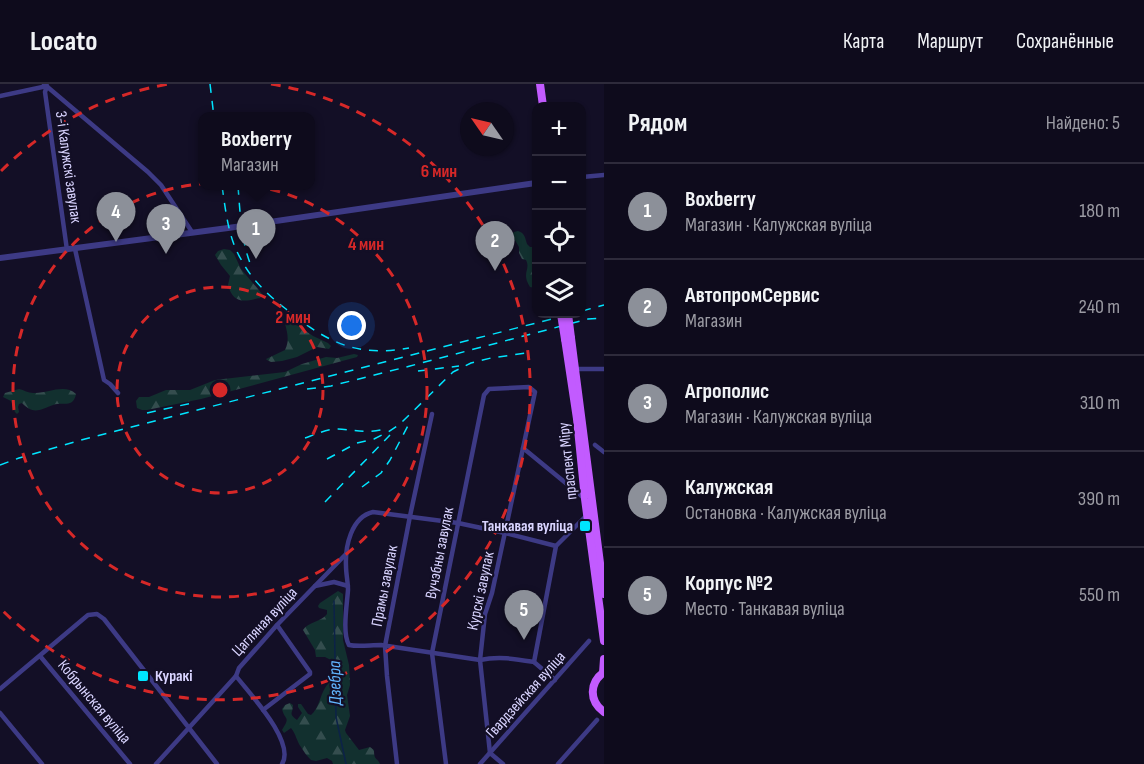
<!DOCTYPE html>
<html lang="ru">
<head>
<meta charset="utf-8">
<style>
  body { margin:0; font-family:"Sofia Sans Condensed",sans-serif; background:#1c1929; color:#f1f3f6 }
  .controls { position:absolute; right:18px; top:18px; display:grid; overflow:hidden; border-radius:12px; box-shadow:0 2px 4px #0004 }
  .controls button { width:54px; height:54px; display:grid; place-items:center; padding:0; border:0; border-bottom:2px solid #2e2b3b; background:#0e0b1c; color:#f1f3f6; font:30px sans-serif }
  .compass { position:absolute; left:460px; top:18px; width:54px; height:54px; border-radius:50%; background:#0e0b1c; box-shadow:0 2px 4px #0004; rotate:304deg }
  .you { position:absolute; left:352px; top:242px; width:21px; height:21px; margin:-15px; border:4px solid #fff; border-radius:50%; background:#1a73e8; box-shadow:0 0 0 9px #1a73e833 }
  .badge { display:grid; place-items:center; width:39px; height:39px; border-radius:50%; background:#8c9099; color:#fff; font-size:20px; font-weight:700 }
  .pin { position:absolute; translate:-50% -50px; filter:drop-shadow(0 2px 3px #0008) }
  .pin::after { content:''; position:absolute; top:32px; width:21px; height:18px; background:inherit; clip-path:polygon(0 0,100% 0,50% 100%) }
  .popup { position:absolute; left:198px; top:28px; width:117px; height:78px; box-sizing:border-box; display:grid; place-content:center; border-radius:12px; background:#0e0b1c; filter:drop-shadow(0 2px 4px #0005); font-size:20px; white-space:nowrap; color:#9b9ba3 }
  .popup b { font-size:22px; color:#f1f3f6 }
  .popup::after { content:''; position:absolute; left:50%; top:100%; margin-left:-12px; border:12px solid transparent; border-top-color:#0e0b1c }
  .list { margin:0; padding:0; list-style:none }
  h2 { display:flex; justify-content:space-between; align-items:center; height:78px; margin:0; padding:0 24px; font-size:26px }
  h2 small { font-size:20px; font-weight:400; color:#9b9ba3 }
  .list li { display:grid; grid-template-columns:39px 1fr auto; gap:18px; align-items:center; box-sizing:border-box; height:96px; padding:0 24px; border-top:2px solid #2e2b3b }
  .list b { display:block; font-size:22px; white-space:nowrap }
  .list p { margin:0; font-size:20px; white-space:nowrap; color:#9b9ba3 }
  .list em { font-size:20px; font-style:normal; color:#9b9ba3 }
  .icon { flex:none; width:33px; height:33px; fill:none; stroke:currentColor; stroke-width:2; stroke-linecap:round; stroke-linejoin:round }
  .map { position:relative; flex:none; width:604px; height:680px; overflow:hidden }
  header { display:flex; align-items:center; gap:36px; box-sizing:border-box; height:84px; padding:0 30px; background:#0e0b1c; border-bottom:2px solid #2e2b3b }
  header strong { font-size:28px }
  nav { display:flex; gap:33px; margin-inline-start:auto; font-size:21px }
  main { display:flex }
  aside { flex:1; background:#0e0b1c }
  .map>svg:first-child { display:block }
  .forest { fill:url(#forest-firs) }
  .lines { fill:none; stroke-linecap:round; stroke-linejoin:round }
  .stream { stroke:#0c2248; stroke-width:1.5 }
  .minor { stroke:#3d3a85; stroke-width:4.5 }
  .tertiary { stroke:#3d3a85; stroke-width:6 }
  .primary { stroke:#c25bff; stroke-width:8 }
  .rail { stroke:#00e5ff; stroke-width:1.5; stroke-dasharray:9 8; stroke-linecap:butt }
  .primary-bridge { stroke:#c25bff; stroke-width:8 }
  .ring { fill:none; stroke:#d62828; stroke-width:3; stroke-dasharray:10 8 }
  .poi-dot { fill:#00e5ff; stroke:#130f26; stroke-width:2 }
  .labels { text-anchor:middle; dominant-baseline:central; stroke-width:4.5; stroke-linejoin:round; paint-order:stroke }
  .street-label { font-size:16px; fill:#d9d4ff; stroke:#130f26 }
  .poi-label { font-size:16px; font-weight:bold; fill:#d9d4ff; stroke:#130f26; text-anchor:end }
  .water-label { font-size:18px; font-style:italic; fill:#62b6ff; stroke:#130f26 }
  .centre { fill:#d62828; stroke:#130f26; stroke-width:3 }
  .ring-label { font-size:18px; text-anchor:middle; font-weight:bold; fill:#d62828; stroke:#130f26; stroke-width:4.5; stroke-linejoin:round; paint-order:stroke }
</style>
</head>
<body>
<header>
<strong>Locato</strong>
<nav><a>Карта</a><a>Маршрут</a><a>Сохранённые</a></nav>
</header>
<main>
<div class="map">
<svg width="604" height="680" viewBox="0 0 604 680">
  <defs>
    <pattern id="forest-firs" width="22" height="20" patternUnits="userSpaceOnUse" patternTransform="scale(1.5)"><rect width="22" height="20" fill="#12302f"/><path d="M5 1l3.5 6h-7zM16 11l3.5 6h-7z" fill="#344d4e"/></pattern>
  </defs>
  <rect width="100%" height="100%" fill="#130f26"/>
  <g class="forest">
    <path d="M 518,147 C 525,149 525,154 527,160 L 530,163 L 536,163 L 536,204 L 530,203 C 521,189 531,186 526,176 L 522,175 L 519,169 L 519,163 L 512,151 L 514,148 Z"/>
    <path d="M 224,165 L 230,166 L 234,170 L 241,185 L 263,211 C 258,216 262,213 255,215 C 240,219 232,216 228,201 L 230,192 L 221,181 L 215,171 L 218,167 Z"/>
    <path d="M 288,235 L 313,252 L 328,259 L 331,262 L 329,265 L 317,263 L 297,273 L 282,277 L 271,278 L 267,276 L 266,275 L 285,266 C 290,256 287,247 284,236 Z"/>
    <path d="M 354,270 L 358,271 L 357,273 L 243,304 L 201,315 L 147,326 L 142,326 L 137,324 L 136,317 L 139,313 L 149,313 L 166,306 L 190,306 L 215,296 L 285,288 L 302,280 L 326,273 L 337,274 Z"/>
    <path d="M 19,305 C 24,306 28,309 33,309 C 48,310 64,299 76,310 C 73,325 63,317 53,321 C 39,326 34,331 22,319 L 19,320 L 18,323 L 19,328 L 17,330 L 15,328 L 11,317 L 3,313 L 5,309 Z"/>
    <path d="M 338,507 L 343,510 L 343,556 L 349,581 L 350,601 L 347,611 L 350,632 L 345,646 L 346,649 L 359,666 L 370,663 L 374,666 C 374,677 377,673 380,680 L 333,680 L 332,677 L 327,674 L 316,677 L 311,676 C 307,672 304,668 301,663 C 297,658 296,650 291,644 L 284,649 L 282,646 C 291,632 285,637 282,625 L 285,621 L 290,619 L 293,621 C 293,630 288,629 297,636 L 302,629 L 298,623 L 298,620 L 301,620 L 308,630 L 311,631 C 319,624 320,612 325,604 C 326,601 330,599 331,596 C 334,590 334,582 331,576 L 325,573 L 316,573 L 315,566 L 303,546 C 308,538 321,538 327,530 L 327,526 L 319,524 L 318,522 L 320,519 Z"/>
  </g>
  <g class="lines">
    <path class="stream" d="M 334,517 L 336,633 L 346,680"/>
    <g class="minor">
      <path d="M 44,0 L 148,88 L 161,101 L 192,148"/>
      <path d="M 0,12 L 47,2 L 45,8 L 67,166"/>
      <path d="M 582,93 L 604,91"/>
      <path d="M 75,165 L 104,296 L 110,300 L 118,309"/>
      <path d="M 575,285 L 604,285"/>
      <path d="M 595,361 L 604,368"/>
      <path d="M 523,364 L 584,414"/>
      <path d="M 315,502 L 334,498 L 348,502"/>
      <path d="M 40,572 L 130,680"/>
      <path d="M 534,578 C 516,575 499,572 480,576 L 381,561 C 370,561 359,563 349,561 C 342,549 347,521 348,506 C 348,498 346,490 346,482 C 345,463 351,433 373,428 L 458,439 L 505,449 L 556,462"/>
      <path d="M 236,592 C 249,609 296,658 282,680"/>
      <path d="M 555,596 L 534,578 L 556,462 L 587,431"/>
      <path d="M 0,605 L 88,531 L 97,530 L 104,535 L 217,680"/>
      <path d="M 263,626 L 310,590 L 310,588 L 277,541"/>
      <path d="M 0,629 L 42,680"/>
      <path d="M 156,680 L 236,592 L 239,584 L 277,541 L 346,470"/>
      <path d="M 397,680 L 387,592 L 385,562 L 410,432 L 432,330"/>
      <path d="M 446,680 L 432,569 L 484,311 L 489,305 L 529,303 L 535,308 L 492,509 L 485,530 L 480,576 L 490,669 L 503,680"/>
      <path d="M 480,680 L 589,557"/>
      <path d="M 558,680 L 597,636"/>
    </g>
    <path class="tertiary" d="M 0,174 L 228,144 L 536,99"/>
    <g class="primary">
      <path d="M 540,0 L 543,22"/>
      <path d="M 571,254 L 604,510"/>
      <path d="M 565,255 L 577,335 L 585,415 L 604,557"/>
      <path d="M 604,588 C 589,599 589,617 604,628"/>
      <path d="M 603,589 L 604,575"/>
    </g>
    <g class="rail">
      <path d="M 210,0 L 214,33"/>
      <path d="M 222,102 C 226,128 228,154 242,177 C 252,196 269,212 286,225 C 325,257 356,274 409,264"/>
      <path d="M 238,102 C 240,127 241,155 250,179"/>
      <path d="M 582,227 L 604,221"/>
      <path d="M 418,287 L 459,282"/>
      <path d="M 307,305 L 331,302 L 410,282 L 588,235 L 604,234"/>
      <path d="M 147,329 L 192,319"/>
      <path d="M 305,354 C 316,350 327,345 338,345 C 353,346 366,349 381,346"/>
      <path d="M 327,375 L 357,359 L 374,355 L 388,348 L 400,340 L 453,288 L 471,279 L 491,274 L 526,269"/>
      <path d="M 0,381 L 19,374 L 85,355 L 571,230"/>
      <path d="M 362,403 L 381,389 L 390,376 L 411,336"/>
      <path d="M 325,418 L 390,351"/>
    </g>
    <g class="primary-bridge">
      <path d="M 561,230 L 565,255"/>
      <path d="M 568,230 L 571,254"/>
    </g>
  </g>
  <g class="ring">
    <circle cx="220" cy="306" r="103"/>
    <circle cx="220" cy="306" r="207"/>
    <path d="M1 87A310 310 0 0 1 169 0M271 0A310 310 0 1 1 1 525"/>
  </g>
  <g class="poi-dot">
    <rect x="579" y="436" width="12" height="12" rx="3"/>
    <rect x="137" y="586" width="12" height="12" rx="3"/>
  </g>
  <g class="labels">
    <g class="street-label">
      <text transform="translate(68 83) rotate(82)">3-і Калужскі завулак</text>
      <text transform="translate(568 377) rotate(-96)">праспект Міру</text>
      <text transform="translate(440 469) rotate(-79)">Вучэбны завулак</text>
      <text transform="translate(385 502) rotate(-79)">Прамы завулак</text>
      <text transform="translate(481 507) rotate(-78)">Курскі завулак</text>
      <text transform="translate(265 538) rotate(-47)">Цагляная вуліца</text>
      <text transform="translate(526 611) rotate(-48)">Гвардзейская вуліца</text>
      <text transform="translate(94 618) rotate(50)">Кобрынская вуліца</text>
    </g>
    <g class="poi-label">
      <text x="573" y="442">Танкавая вуліца</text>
      <text x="155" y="592" text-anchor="start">Куракі</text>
    </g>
    <g class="water-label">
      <text transform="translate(335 599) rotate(-91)">Дзебра</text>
    </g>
  </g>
  <circle cx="220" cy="306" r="9" class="centre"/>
  <g class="ring-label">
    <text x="439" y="93">6 мин</text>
    <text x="366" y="166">4 мин</text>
    <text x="293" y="239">2 мин</text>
  </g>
</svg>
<div class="controls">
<button>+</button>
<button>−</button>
<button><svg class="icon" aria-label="locate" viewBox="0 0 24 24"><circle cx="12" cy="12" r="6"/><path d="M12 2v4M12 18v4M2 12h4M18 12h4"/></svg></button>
<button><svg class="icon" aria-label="layers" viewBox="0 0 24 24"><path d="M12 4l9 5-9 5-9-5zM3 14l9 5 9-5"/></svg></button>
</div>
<svg class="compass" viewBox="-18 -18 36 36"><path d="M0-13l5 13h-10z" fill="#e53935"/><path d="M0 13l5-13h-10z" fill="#9b9ba3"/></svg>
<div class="you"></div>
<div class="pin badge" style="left:256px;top:175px">1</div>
<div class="popup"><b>Boxberry</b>Магазин</div>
<div class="pin badge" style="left:495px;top:187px">2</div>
<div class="pin badge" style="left:166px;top:170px">3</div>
<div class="pin badge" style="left:116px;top:158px">4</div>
<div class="pin badge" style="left:524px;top:556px">5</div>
</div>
<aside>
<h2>Рядом<small>Найдено: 5</small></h2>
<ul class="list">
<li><span class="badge">1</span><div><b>Boxberry</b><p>Магазин · Калужская вуліца</p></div><em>180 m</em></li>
<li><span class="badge">2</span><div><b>АвтопромСервис</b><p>Магазин</p></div><em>240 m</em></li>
<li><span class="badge">3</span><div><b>Агрополис</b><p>Магазин · Калужская вуліца</p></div><em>310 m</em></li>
<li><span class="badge">4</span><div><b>Калужская</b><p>Остановка · Калужская вуліца</p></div><em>390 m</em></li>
<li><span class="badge">5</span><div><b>Корпус №2</b><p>Место · Танкавая вуліца</p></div><em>550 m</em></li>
</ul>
</aside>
</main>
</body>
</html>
